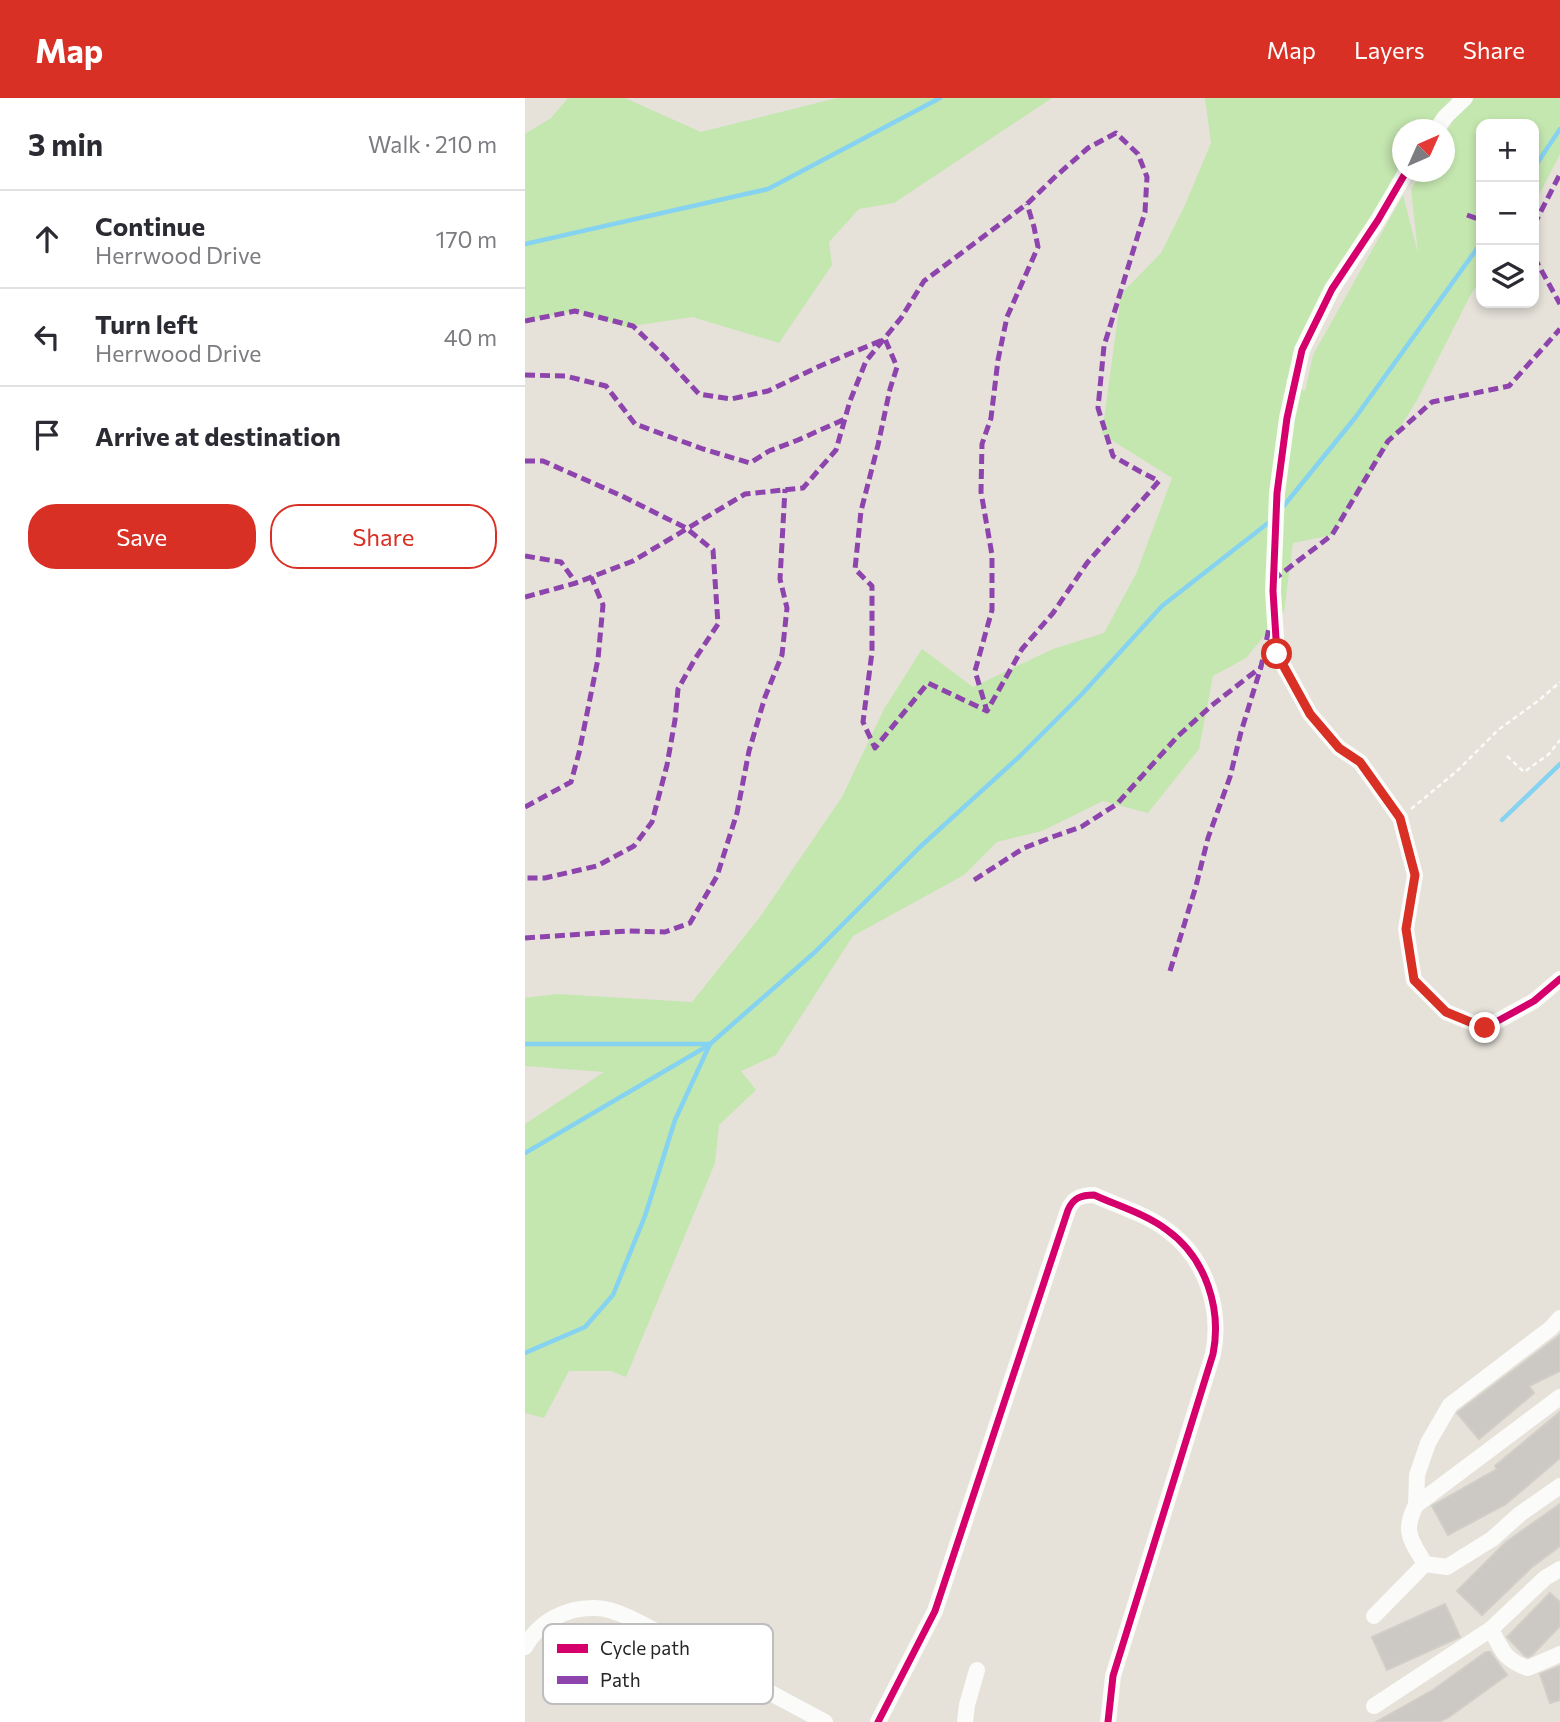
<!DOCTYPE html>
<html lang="en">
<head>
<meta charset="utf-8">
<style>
  body { margin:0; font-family:Commissioner,sans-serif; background:#f7f7f7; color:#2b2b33 }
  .controls { position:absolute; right:21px; top:21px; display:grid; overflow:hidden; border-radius:14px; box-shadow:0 4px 10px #0003 }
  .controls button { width:63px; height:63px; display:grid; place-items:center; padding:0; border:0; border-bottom:2px solid #e1e1e2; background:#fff; color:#2b2b33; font:35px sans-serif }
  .compass { position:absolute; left:867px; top:21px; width:63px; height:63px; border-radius:50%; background:#fff; box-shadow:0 4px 10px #0003; rotate:45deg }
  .stop { position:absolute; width:21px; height:21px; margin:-16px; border:5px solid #d93025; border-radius:50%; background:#fff }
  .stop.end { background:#d93025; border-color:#fff; box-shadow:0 2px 7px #0008 }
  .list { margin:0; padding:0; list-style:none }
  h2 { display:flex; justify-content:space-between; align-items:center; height:91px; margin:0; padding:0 28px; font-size:30px }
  h2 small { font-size:23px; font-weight:400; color:#7c7c81 }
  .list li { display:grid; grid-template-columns:46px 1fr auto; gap:21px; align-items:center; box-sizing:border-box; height:98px; padding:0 28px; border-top:2px solid #e1e1e2 }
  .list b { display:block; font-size:26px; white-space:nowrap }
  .list p { margin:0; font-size:23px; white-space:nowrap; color:#7c7c81 }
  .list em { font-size:23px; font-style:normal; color:#7c7c81 }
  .actions { display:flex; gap:14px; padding:21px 28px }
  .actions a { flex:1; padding:16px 0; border:2px solid #d93025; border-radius:28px; text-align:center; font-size:24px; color:#d93025 }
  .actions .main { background:#d93025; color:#fff }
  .icon { flex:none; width:38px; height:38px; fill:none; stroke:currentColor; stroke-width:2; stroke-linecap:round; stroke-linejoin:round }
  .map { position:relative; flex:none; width:1035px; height:1624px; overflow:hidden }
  header { display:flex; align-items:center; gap:42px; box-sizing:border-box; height:98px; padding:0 35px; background:#d93025; color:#fff }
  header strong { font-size:33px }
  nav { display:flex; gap:38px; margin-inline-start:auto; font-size:24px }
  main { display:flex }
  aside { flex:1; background:#fff }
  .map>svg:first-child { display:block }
  .green { fill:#c4e6af }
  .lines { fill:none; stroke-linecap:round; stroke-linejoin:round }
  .stream { stroke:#85d3f1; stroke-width:4.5 }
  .building { fill:#ccc9c4; stroke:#d1cdc7; stroke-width:2 }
  .path { stroke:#fbfbf9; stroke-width:2.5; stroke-dasharray:5 3.5; stroke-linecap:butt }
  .minor { stroke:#fbfbf9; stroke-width:16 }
  .quiet { stroke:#8e44ad; stroke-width:5; stroke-dasharray:10 5; stroke-linecap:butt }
  .cycleway-casing { stroke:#fff; stroke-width:11 }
  .cycleway { stroke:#d6006c; stroke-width:7 }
  .route { stroke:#d93025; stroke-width:9 }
  .key { fill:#fff; stroke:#bebebe; stroke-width:2 }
  .key-label { font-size:19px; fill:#262626 }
</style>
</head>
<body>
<header>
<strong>Map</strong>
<nav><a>Map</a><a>Layers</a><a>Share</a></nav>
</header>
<main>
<aside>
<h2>3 min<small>Walk · 210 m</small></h2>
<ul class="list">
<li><svg class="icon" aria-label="ahead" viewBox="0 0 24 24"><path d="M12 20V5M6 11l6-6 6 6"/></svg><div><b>Continue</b><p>Herrwood Drive</p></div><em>170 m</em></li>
<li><svg class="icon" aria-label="left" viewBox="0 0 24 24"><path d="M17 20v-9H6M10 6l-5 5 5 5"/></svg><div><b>Turn left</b><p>Herrwood Drive</p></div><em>40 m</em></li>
<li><svg class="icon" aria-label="arrive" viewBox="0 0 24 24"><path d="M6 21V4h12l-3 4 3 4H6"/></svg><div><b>Arrive at destination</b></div></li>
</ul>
<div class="actions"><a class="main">Save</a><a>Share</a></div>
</aside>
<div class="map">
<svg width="1035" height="1624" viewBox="0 0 1035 1624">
  <rect width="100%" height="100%" fill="#e6e2da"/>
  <g class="green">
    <path d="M 43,0 L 100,0 L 176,34 L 312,0 L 527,0 L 369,105 L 334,111 L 304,144 L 307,167 L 254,245 L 167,219 L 101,229 L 50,213 L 0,223 L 0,36 L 26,20 Z"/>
    <path d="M 680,0 L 927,0 L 907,31 L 878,32 L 878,74 L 761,283 L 780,293 L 788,257 L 878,97 L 893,155 L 886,91 L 897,74 L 920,74 L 920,36 L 942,0 L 1035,0 L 1035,56 L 1009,107 L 1009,26 L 956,26 L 956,181 L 946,196 L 891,304 L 807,437 L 768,445 L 759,514 L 721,560 L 688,578 L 674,651 L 623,715 L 578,703 L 517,733 L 472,744 L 439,777 L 328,838 L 251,957 L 216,973 L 231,992 L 194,1027 L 190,1065 L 101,1279 L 86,1273 L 44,1273 L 19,1320 L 0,1315 L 0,1026 L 79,974 L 0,968 L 0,900 L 32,896 L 167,904 L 235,819 L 317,699 L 359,611 L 397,551 L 448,589 L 528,551 L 579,535 L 611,476 L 647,380 L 577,336 L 596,196 L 636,155 L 660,107 L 686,45 Z"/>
  </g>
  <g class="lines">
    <g class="stream">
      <path d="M 1009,70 L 1035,31"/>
      <path d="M 0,146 L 243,91 L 415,0"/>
      <path d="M 757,410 L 830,320 L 956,145"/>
      <path d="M 977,722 L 1035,666"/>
      <path d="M 0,946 L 185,946 L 290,854 L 395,749 L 495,658 L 557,596 L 637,508 L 747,422"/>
      <path d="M 0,1055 L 184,947"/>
      <path d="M 0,1255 L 60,1229 L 88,1197 L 120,1118 L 150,1022 L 185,946"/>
    </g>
  </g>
  <g class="building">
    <path d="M 1035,1237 L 1035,1273 L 1004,1288 L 1009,1295 L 954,1341 L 932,1315 L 933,1314 Z"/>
    <path d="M 1035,1314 L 1035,1360 L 981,1406 L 923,1437 L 907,1408 L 972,1371 L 970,1368 Z"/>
    <path d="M 1035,1406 L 1035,1448 L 1007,1469 L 957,1517 L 932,1493 L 981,1444 Z"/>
    <path d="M 1025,1495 L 1035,1504 L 1035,1528 L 1007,1557 L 1003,1559 L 1000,1558 L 982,1539 Z"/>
    <path d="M 920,1506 L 935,1539 L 862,1572 L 847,1539 Z"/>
    <path d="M 961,1554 L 965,1554 L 982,1577 L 924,1619 L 914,1624 L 851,1624 L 908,1592 Z"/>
    <path d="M 1035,1568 L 1035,1602 L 1025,1605 L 1015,1576 Z"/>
  </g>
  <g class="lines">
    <g class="path">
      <path d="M 982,658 L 999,674 L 1024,656 L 1035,642"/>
      <path d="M 886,711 L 932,673 L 973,632 L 1013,603 L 1035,584"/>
    </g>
    <g class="minor">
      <path d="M 911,32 L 920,19 L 940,0"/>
      <path d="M 881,74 L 853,122 L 807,191 L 777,252 L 762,320 L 752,395 L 748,493 L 752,556 L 785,616 L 814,650 L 835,664 L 875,720 L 890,777 L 881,831 L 889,882 L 921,914 L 960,930 L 1009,903 L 1035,881"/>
      <path d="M 1035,1299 L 891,1407 C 877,1434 886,1442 900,1466 L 922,1469 L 967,1441 L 995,1416 L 1035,1388"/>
      <path d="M 891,1407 L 892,1377 L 903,1345 L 925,1307 L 1026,1230 L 1035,1220"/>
      <path d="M 849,1518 L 900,1466"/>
      <path d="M 966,1531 C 976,1551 980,1563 1003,1570 L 1035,1556"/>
      <path d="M 0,1549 C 14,1523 42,1509 71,1510 C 94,1510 133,1535 154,1546 C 202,1572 251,1598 300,1624"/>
      <path d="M 849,1608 L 966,1531 L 1020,1480 L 1035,1471"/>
      <path d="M 353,1624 L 410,1513 L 543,1112 C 548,1100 556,1097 569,1097 C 593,1108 621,1116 642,1132 C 681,1160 697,1211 688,1256 L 588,1578 L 583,1624"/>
      <path d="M 440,1624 L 442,1607 L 452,1572"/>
    </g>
    <g class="quiet">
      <path d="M 942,117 L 956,122"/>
      <path d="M 1009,127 L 1035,76"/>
      <path d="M 1009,159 L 1035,206"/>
      <path d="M 0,223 L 50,213 L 108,228 L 139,258 L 174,296 L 206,301 L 243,293 L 295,268 L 360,241 L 372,269 L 365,291 L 353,347 L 336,413 L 330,471 L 347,488 L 347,554 L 338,624 L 350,650 L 403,585 L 462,613"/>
      <path d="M 0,277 L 40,278 L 81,288 L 110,326 L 178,351 L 225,365 L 244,353 L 273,342 L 320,321"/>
      <path d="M 0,363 L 18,363 L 97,398 L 161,430 L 188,452 L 193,526 L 170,561 L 153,591 L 150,622 L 142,667 L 127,724 L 109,748 L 72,768 L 20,780 L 0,780"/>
      <path d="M 0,458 L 36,464 L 51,485"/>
      <path d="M 748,482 L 807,437 L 863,343 L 907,304 L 984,288 L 1035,231"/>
      <path d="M 0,499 L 51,485 L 108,463 L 220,396 L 278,390 L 311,352 L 325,303 L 341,263 L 376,220 L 399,183 L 502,106 L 531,78 L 563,50 L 591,35 L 613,56 L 622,79 L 620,114 L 579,248 L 573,310 L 588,358 L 616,374 L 634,383 L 562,465 L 528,515 L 497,551 L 462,613 L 450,573 L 467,512 L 467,457 L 456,394 L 457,346 L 466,320 L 473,262 L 482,219 L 513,149 L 509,129 L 502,106"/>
      <path d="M 0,709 L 46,684 L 54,655 L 73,561 L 78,507 L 66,479"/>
      <path d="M 449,782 L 499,750 L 530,738 L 556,729 L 592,706 L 652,639 L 686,608 L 736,569"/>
      <path d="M 0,840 L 102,833 L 140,834 L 165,825 L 192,778 L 212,715 L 224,653 L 240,599 L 257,557 L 262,510 L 255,481 L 260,391"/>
      <path d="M 645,873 L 671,788 L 683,740 L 705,679 L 716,634 L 736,569 L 744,530"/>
    </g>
    <g class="cycleway-casing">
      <g id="cycleway">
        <path d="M 881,74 L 853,122 L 807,191 L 777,252 L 762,320 L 752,395 L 748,493 L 752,556 L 785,616 L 814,650 L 835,664 L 875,720 L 890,777 L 881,831 L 889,882 L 921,914 L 960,930 L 1009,903 L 1035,881"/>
        <path d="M 353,1624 L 410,1513 L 543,1112 C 548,1100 556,1097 569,1097 C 593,1108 621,1116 642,1132 C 681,1160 697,1211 688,1256 L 588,1578 L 583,1624"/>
      </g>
    </g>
    <use href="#cycleway" class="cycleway"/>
  </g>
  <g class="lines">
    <path class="route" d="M 752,556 L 785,616 L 814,650 L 835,664 L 875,720 L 890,777 L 881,831 L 889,882 L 921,914 L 960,930"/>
  </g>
  <rect x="18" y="1526" width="230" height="80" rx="10" class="key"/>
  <rect x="32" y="1546" width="31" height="9" fill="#d6006c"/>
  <rect x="32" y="1578" width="31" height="8" fill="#8e44ad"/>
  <g class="key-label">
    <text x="75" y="1557">Cycle path</text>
    <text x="75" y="1589">Path</text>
  </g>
</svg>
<div class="controls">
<button>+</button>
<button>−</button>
<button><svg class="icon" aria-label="layers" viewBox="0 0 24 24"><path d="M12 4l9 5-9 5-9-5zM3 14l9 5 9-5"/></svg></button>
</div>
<svg class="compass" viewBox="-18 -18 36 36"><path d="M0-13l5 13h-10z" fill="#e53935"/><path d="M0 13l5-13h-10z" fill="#7c7c81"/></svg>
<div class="stop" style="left:752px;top:556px"></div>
<div class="stop end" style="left:960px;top:930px"></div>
</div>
</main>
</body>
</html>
